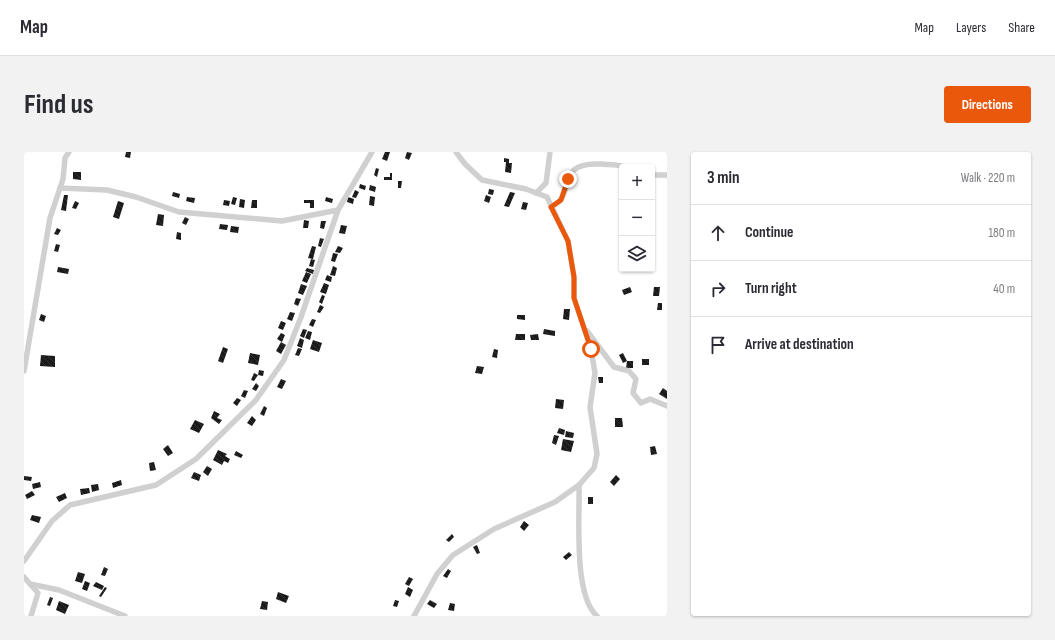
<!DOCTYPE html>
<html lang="en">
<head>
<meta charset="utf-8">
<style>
  body { margin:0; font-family:"Sofia Sans Condensed",sans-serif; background:#f2f2f3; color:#2b2b33 }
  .controls { position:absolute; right:12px; top:12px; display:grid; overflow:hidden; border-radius:4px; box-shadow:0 1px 3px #0004 }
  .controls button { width:36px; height:36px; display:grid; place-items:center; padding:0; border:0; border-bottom:1px solid #e1e1e2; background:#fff; color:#2b2b33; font:20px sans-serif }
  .stop { position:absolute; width:12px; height:12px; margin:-9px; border:3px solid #ea580c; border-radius:50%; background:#fff }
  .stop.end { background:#ea580c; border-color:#fff; box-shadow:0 1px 4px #0008 }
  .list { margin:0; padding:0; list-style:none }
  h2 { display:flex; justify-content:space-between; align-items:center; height:52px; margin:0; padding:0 16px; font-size:17px }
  h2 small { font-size:13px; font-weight:400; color:#7c7c81 }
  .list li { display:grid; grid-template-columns:26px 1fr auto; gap:12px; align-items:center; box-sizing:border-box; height:56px; padding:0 16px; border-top:1px solid #e1e1e2 }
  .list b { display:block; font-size:15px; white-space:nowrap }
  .list em { font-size:13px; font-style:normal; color:#7c7c81 }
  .icon { flex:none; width:22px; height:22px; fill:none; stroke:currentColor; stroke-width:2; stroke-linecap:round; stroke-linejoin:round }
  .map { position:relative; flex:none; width:643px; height:464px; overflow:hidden; border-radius:4px }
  header { display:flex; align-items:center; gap:24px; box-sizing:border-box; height:56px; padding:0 20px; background:#fff; border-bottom:1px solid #e1e1e2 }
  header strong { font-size:19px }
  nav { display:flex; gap:22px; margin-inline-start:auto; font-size:14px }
  .intro { display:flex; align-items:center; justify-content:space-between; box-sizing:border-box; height:96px; padding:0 24px }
  h1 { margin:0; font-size:28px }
  .button { padding:10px 18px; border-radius:4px; background:#ea580c; color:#fff; font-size:14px; font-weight:700 }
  main { display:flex; gap:24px; padding:0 24px }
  aside { flex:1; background:#fff; border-radius:4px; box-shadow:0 1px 3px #0004 }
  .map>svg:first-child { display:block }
  .building { fill:url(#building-back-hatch) }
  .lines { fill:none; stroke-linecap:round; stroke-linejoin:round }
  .street { stroke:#d0d0d0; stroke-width:5.5 }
  .route { stroke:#ea580c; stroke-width:5 }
</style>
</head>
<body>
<header>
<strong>Map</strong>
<nav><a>Map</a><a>Layers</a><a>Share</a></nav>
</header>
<div class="intro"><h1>Find us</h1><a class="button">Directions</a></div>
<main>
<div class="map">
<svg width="643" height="464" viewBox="0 0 643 464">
  <defs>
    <pattern id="building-back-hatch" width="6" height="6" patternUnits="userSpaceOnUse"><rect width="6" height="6" fill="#1a1a1a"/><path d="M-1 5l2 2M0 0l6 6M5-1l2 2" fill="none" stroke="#333"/></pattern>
  </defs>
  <rect width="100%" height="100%" fill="#fff"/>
  <g class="building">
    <path d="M 102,0 L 107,0 L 106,6 L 101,5 Z"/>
    <path d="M 361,0 L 366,0 L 363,9 L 358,7 Z"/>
    <path d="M 383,0 L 388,1 L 385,8 L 381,6 Z"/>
    <path d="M 480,6 L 485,7 L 485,11 L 488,11 L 487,21 L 481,20 L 482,10 L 480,10 Z"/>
    <path d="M 352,16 L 355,17 L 353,25 L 350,23 Z"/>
    <path d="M 49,20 L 57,20 L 57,28 L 49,27 Z"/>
    <path d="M 366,21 L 368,21 L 368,28 L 360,28 L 360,25 L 366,25 Z"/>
    <path d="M 374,29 L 378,29 L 377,36 L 374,36 Z"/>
    <path d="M 336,32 L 342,34 L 341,38 L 335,36 Z"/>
    <path d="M 346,33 L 352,35 L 351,40 L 345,38 Z"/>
    <path d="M 465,37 L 470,38 L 469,43 L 464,42 Z"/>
    <path d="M 331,38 L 335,40 L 332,46 L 328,45 Z"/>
    <path d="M 149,40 L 156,42 L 155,46 L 148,44 Z"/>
    <path d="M 486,40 L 491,41 L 485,55 L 480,54 Z"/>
    <path d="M 40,43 L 44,43 L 42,59 L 37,58 Z"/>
    <path d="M 462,43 L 467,45 L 465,51 L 460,49 Z"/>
    <path d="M 346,44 L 351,45 L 350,54 L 345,53 Z"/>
    <path d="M 163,45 L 171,46 L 170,51 L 162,49 Z"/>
    <path d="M 209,45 L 213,46 L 211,53 L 207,52 Z"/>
    <path d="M 302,45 L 309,47 L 308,51 L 301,49 Z"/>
    <path d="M 324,45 L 330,47 L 329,52 L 323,50 Z"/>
    <path d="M 216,47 L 221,48 L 220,56 L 215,55 Z"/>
    <path d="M 200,48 L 206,49 L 205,54 L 199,53 Z"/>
    <path d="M 228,48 L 233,48 L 233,56 L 227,56 Z"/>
    <path d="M 280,48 L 290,48 L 290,56 L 286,56 L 286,51 L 280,51 Z"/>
    <path d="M 51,49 L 55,51 L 52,57 L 48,56 Z"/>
    <path d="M 94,49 L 100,51 L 95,67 L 89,65 Z"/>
    <path d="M 499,50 L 504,51 L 502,58 L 497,57 Z"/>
    <path d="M 134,62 L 140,63 L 139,74 L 132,73 Z"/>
    <path d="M 161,65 L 165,67 L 162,73 L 158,71 Z"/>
    <path d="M 280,68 L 285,69 L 284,76 L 279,76 Z"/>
    <path d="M 297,69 L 302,69 L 300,77 L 296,76 Z"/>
    <path d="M 196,72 L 204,73 L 203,78 L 195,77 Z"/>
    <path d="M 317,73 L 323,74 L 321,82 L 315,81 Z"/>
    <path d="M 207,74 L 215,75 L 214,81 L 206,80 Z"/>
    <path d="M 33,76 L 37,78 L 34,83 L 30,82 Z"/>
    <path d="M 153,80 L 157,81 L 157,88 L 152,87 Z"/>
    <path d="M 296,86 L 300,87 L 297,95 L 294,94 Z"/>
    <path d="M 32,92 L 36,93 L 34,100 L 30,99 Z"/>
    <path d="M 288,94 L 292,95 L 289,107 L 284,106 Z"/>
    <path d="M 314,94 L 319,96 L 316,101 L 311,100 Z"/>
    <path d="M 309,101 L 314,102 L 311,110 L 307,109 Z"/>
    <path d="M 287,107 L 291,108 L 289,115 L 285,114 Z"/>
    <path d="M 309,114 L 313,116 L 311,124 L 306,123 Z"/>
    <path d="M 34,115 L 45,117 L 44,122 L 33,120 Z"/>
    <path d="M 283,116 L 290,118 L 289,122 L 281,119 Z"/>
    <path d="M 282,120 L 287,122 L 283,131 L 278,129 Z"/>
    <path d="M 303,123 L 308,125 L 307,130 L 301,128 Z"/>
    <path d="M 300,131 L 305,133 L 302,142 L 296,140 Z"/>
    <path d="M 277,132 L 283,134 L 279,143 L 274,141 Z"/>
    <path d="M 606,135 L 608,140 L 600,143 L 598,138 Z"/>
    <path d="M 630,135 L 636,135 L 635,144 L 629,144 Z"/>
    <path d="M 298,143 L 301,144 L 298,152 L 295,150 Z"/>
    <path d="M 272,146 L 277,147 L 274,154 L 270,152 Z"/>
    <path d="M 634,151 L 638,151 L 638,158 L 633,158 Z"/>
    <path d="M 296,153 L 300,155 L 296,161 L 293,160 Z"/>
    <path d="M 540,157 L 546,157 L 545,168 L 539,167 Z"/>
    <path d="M 266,160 L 271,161 L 268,169 L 263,167 Z"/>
    <path d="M 17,162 L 22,164 L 20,170 L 15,168 Z"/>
    <path d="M 493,163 L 501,163 L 501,168 L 493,167 Z"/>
    <path d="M 288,167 L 292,168 L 289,175 L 285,173 Z"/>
    <path d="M 257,169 L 262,171 L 259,178 L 254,176 Z"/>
    <path d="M 279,177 L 283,178 L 280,186 L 276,184 Z"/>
    <path d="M 520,177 L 531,179 L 531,184 L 519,182 Z"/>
    <path d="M 284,179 L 288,180 L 286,188 L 281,186 Z"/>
    <path d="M 257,181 L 261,183 L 258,190 L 253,187 Z"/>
    <path d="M 492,182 L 501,182 L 501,188 L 491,188 Z"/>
    <path d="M 514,182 L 515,188 L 507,188 L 506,183 Z"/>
    <path d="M 276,186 L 280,188 L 278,196 L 273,194 Z"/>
    <path d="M 289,188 L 298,191 L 295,200 L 286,197 Z"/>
    <path d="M 257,190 L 262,193 L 257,202 L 252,199 Z"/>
    <path d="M 199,195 L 204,197 L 199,211 L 194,209 Z"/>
    <path d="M 274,196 L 278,197 L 275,204 L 271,203 Z"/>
    <path d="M 470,197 L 474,198 L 473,206 L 468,205 Z"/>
    <path d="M 226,201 L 236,203 L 234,213 L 224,211 Z"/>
    <path d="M 599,201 L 603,209 L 609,209 L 609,216 L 602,216 L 603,209 L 599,211 L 595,203 Z"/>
    <path d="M 17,203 L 31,204 L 31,215 L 16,214 Z"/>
    <rect x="618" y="207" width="7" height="6"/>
    <path d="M 453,214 L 460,215 L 458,222 L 451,221 Z"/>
    <path d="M 235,218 L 240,219 L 239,224 L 234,223 L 230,229 L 227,228 L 230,221 L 234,223 Z"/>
    <path d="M 574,225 L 579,225 L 579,231 L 575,231 Z"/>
    <path d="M 257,227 L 262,229 L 258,237 L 253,235 Z"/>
    <path d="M 232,231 L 235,234 L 232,239 L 228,237 Z"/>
    <path d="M 639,236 L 643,239 L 643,247 L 635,242 Z"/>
    <path d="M 220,238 L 224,239 L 221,246 L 217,244 Z"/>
    <path d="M 213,246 L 217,248 L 213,254 L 209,251 Z"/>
    <path d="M 532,247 L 540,248 L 539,257 L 531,256 Z"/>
    <path d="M 240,254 L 243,256 L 240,264 L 236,262 Z"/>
    <path d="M 190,259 L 196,262 L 193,266 L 198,268 L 195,272 L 187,266 Z"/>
    <path d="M 228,264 L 232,268 L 228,274 L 223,271 Z"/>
    <path d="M 591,266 L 598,266 L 599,275 L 591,275 Z"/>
    <path d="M 171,268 L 180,272 L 175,281 L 166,277 Z"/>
    <path d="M 535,276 L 541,278 L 540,283 L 533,281 Z"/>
    <path d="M 542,279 L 550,281 L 549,286 L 541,285 Z"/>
    <path d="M 530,283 L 535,284 L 532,293 L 528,291 Z"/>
    <path d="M 539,287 L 550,289 L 547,300 L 537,298 Z"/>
    <path d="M 144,293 L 149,301 L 144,304 L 139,297 Z"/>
    <path d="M 631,294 L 633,302 L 627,303 L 626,295 Z"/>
    <path d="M 194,298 L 203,302 L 201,304 L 206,307 L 204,311 L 200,309 L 198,313 L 189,308 Z"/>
    <path d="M 212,299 L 219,303 L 217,306 L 210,303 Z"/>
    <path d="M 130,310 L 132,318 L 126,319 L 125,311 Z"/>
    <path d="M 183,314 L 188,317 L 184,324 L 179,320 Z"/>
    <path d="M 170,320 L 177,323 L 175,329 L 167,326 Z"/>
    <path d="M 592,323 L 596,327 L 590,334 L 586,330 Z"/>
    <path d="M 0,324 L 8,325 L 7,329 L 0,328 Z"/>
    <path d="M 97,328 L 98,333 L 89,336 L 88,331 Z"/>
    <path d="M 16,330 L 17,335 L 9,337 L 8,332 Z"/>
    <path d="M 74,332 L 75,338 L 68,340 L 67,333 Z"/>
    <path d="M 65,336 L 66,341 L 57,343 L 56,337 Z"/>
    <path d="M 8,339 L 11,343 L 3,347 L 1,343 Z"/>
    <path d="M 41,341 L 43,346 L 35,350 L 32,345 Z"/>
    <rect x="564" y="345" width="5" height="7"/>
    <path d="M 8,363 L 17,365 L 15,371 L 6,368 Z"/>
    <path d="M 500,369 L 505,373 L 500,379 L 496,375 Z"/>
    <path d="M 428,382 L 430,385 L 425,390 L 422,388 Z"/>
    <path d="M 453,393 L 456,401 L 453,402 L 449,395 Z"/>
    <path d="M 545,400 L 548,403 L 542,408 L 539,405 Z"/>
    <path d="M 80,415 L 84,417 L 81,424 L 77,423 Z"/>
    <path d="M 424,417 L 427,419 L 423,426 L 419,424 Z"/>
    <path d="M 54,420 L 61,422 L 58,431 L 51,429 Z"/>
    <path d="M 385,425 L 389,427 L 385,434 L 381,432 Z"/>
    <path d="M 61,429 L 66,431 L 63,439 L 58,437 Z"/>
    <path d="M 72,430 L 80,434 L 78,438 L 69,434 Z"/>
    <path d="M 81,435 L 83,436 L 77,445 L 75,444 Z"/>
    <path d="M 384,435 L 389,438 L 386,445 L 381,442 Z"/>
    <path d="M 254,440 L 265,444 L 262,451 L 252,447 Z"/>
    <path d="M 26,445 L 29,446 L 26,454 L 23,453 Z"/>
    <path d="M 371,448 L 375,449 L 373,455 L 369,454 Z"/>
    <path d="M 406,448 L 413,452 L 410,456 L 403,452 Z"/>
    <path d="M 35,449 L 45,453 L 41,462 L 32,458 Z"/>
    <path d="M 238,449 L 244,450 L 243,458 L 236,457 Z"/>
    <path d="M 426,451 L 431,452 L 430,459 L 424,458 Z"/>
  </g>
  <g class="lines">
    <g class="street">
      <path d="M 628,23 L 643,23"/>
      <path d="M 36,36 L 83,38 L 112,45 L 155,60 L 258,69 L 314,58"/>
      <path d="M 512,41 L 522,31 L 526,0"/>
      <path d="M 527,55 C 554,43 529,10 576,12 C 584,13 593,12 601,15"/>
      <path d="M 563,179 L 590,215 L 605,219 L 612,227 L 609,241 L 617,251 L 626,247 L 643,254"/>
      <path d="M 0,219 L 26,66 L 39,27 L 41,6 L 45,0"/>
      <path d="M 555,333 C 556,365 549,443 573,464"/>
      <path d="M 0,409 L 28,369 L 46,353 L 132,333 L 172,307 L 232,248 L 260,208 L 277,165 L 314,58 L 348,0"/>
      <path d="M 0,425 L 14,441 L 7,464"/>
      <path d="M 6,432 L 35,438 L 101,464"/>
      <path d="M 390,464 L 413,422 L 429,403 L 470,377 L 531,350 L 555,333 L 570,316 L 573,302 L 566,255 L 571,221 L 567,197 L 550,146 L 550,125 L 544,89 L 523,45 L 502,37 L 458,28 L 441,12 L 432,0"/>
    </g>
  </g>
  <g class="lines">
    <path class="route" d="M 544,27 L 537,48 L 527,55 L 544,89 L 550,125 L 550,146 L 567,197"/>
  </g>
</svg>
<div class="controls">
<button>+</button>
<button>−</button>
<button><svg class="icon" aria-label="layers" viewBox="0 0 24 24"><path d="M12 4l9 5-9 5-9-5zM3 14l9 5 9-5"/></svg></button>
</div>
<div class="stop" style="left:567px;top:197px"></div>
<div class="stop end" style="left:544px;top:27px"></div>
</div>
<aside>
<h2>3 min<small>Walk · 220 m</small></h2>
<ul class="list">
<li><svg class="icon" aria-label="ahead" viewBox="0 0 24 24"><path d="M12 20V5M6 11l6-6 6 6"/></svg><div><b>Continue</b></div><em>180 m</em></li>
<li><svg class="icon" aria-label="right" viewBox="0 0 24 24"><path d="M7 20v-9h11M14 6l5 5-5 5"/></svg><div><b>Turn right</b></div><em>40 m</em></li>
<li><svg class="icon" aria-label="arrive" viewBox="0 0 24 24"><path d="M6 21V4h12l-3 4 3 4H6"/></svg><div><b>Arrive at destination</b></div></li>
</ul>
</aside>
</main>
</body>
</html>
